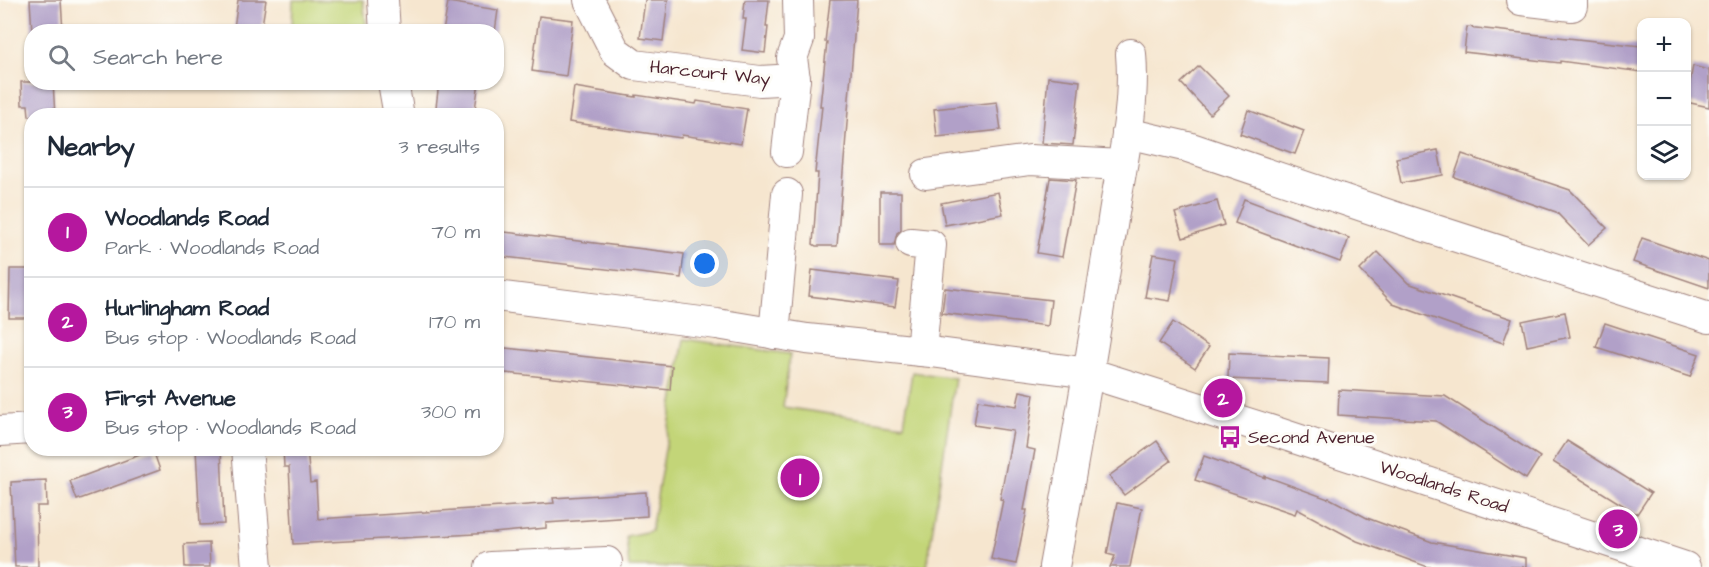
<!DOCTYPE html>
<html lang="en">
<head>
<meta charset="utf-8">
<style>
  body { margin:0; font-family:"Architects Daughter",sans-serif; background:#f6f6f7; color:#1f2937 }
  .controls { position:absolute; right:18px; top:18px; display:grid; overflow:hidden; border-radius:12px; box-shadow:0 2px 4px #0004 }
  .controls button { width:54px; height:54px; display:grid; place-items:center; padding:0; border:0; border-bottom:2px solid #e0e1e3; background:#fff; color:#1f2937; font:30px sans-serif }
  .you { position:absolute; left:705px; top:264px; width:21px; height:21px; margin:-15px; border:4px solid #fff; border-radius:50%; background:#1a73e8; box-shadow:0 0 0 9px #1a73e833 }
  .badge { display:grid; place-items:center; width:39px; height:39px; border-radius:50%; background:#b5179e; color:#fff; font-size:20px; font-weight:700 }
  .pin { position:absolute; translate:-50% -50%; border:3px solid #fff; box-shadow:0 2px 6px #0006 }
  .list { margin:0; padding:0; list-style:none }
  h2 { display:flex; justify-content:space-between; align-items:center; height:78px; margin:0; padding:0 24px; font-size:26px }
  h2 small { font-size:20px; font-weight:400; color:#747a83 }
  .list li { display:grid; grid-template-columns:39px 1fr auto; gap:18px; align-items:center; box-sizing:border-box; height:90px; padding:0 24px; border-top:2px solid #e0e1e3 }
  .list b { display:block; font-size:22px; white-space:nowrap }
  .list p { margin:0; font-size:20px; white-space:nowrap; color:#747a83 }
  .list em { font-size:20px; font-style:normal; color:#747a83 }
  .icon { flex:none; width:33px; height:33px; fill:none; stroke:currentColor; stroke-width:2; stroke-linecap:round; stroke-linejoin:round }
  .map { position:relative; flex:none; width:1709px; height:567px; overflow:hidden }
  .search { position:absolute; background:#fff; box-shadow:0 2px 4px #0004; left:24px; top:24px; width:480px; height:66px; display:flex; align-items:center; gap:15px; box-sizing:border-box; padding:0 21px; border-radius:24px; color:#747a83; font-size:22px }
  .panel { position:absolute; background:#fff; box-shadow:0 2px 4px #0004; left:24px; top:108px; width:480px; height:348px; border-radius:24px }
  .map>svg:first-child { display:block }
  .green { fill:#c3d578; stroke:#867a52; stroke-width:1.5 }
  .building { fill:#b1a0c8 }
  .lines { fill:none; stroke-linecap:round; stroke-linejoin:round }
  .minor-casing { stroke:#a0827d; stroke-width:32 }
  .minor { stroke:#fff; stroke-width:30 }
  .labels { text-anchor:middle; dominant-baseline:central; stroke-width:6; stroke-linejoin:round; paint-order:stroke }
  .street-label { font-size:18px; fill:#4a1f2b; stroke:#fdfcf7 }
  .poi-label { font-size:18px; fill:#4a1f2b; stroke:#fdfcf7; text-anchor:start }
</style>
</head>
<body>
<div class="map">
<svg width="1709" height="567" viewBox="0 0 1709 567">
  <rect width="100%" height="100%" fill="#fdfcf7"/>
  <filter id="ink" filterUnits="userSpaceOnUse"><feTurbulence type="fractalNoise" baseFrequency=".0167" numOctaves="2"/><feDisplacementMap in="SourceGraphic" scale="12" xChannelSelector="R" yChannelSelector="G"/><feConvolveMatrix kernelMatrix="1 2 1 2 8 2 1 2 1" color-interpolation-filters="sRGB"/></filter>
  <filter id="wash" filterUnits="userSpaceOnUse"><feTurbulence type="fractalNoise" baseFrequency=".008" numOctaves="4" result="noise"/><feDisplacementMap in="SourceGraphic" scale="24" xChannelSelector="R" yChannelSelector="G"/><feGaussianBlur stdDeviation="1.35" result="paint"/><feColorMatrix in="noise" values="0 0 0 0 0 0 0 0 0 0 0 0 0 0 0 0 0 1.4 0 .05"/><feComposite in="paint" operator="in"/></filter>
  <g filter="url(#wash)">
    <rect width="100%" height="100%" fill="#f6e6cf"/>
    <g class="green">
      <path d="M 293,0 L 363,0 L 367,31 L 318,31 L 292,27 Z"/>
      <path d="M 684,339 L 790,354 L 783,407 L 904,425 L 912,372 L 955,378 L 927,567 L 629,567 L 626,536 L 651,531 Z"/>
    </g>
    <g id="blocks">
      <g class="building">
        <path d="M 30,0 L 61,0 L 63,32 L 32,32 Z"/>
        <path d="M 238,0 L 266,0 L 261,32 L 234,28 Z"/>
        <path d="M 645,0 L 668,0 L 663,41 L 640,38 Z"/>
        <path d="M 745,0 L 769,0 L 766,27 L 768,27 L 765,53 L 742,50 L 746,19 L 743,19 Z"/>
        <path d="M 830,0 L 857,0 L 837,246 L 816,246 L 813,244 L 818,173 L 815,173 L 822,106 L 820,106 L 827,42 L 825,42 Z"/>
        <path d="M 448,2 L 498,10 L 495,32 L 443,32 Z"/>
        <path d="M 539,16 L 573,20 L 566,76 L 532,71 Z"/>
        <path d="M 1467,27 L 1641,46 L 1641,72 L 1560,61 L 1560,63 L 1464,52 Z"/>
        <path d="M 1199,66 L 1229,96 L 1210,114 L 1181,83 Z"/>
        <path d="M 1693,66 L 1709,70 L 1709,107 L 1686,102 Z"/>
        <path d="M 1048,77 L 1080,81 L 1073,145 L 1042,143 Z"/>
        <path d="M 21,82 L 53,82 L 55,116 L 29,116 L 28,105 L 22,105 Z"/>
        <path d="M 439,82 L 479,82 L 474,116 L 435,116 Z"/>
        <path d="M 574,87 L 636,97 L 636,95 L 696,104 L 697,101 L 747,109 L 741,144 L 682,135 L 681,138 L 569,122 Z"/>
        <path d="M 997,102 L 1001,130 L 937,137 L 934,109 Z"/>
        <path d="M 1248,110 L 1304,131 L 1295,154 L 1240,134 Z"/>
        <path d="M 1438,150 L 1443,175 L 1401,183 L 1396,158 Z"/>
        <path d="M 1462,154 L 1570,190 L 1607,228 L 1588,245 L 1556,212 L 1454,177 Z"/>
        <path d="M 1050,178 L 1076,180 L 1062,257 L 1037,253 Z"/>
        <path d="M 880,192 L 901,192 L 901,230 L 897,233 L 894,245 L 880,245 Z"/>
        <path d="M 998,192 L 1003,214 L 945,225 L 941,203 Z"/>
        <path d="M 1244,199 L 1349,238 L 1340,262 L 1235,223 Z"/>
        <path d="M 1217,201 L 1224,225 L 1183,238 L 1175,213 Z"/>
        <path d="M 496,231 L 684,254 L 681,278 L 496,256 Z"/>
        <path d="M 1642,238 L 1709,261 L 1709,288 L 1633,262 Z"/>
        <path d="M 1378,252 L 1408,283 L 1512,319 L 1503,343 L 1393,304 L 1360,270 Z"/>
        <path d="M 1153,254 L 1178,258 L 1170,301 L 1145,297 Z"/>
        <path d="M 10,269 L 32,269 L 32,318 L 9,318 Z"/>
        <path d="M 812,270 L 899,281 L 895,307 L 809,296 Z"/>
        <path d="M 945,288 L 1051,300 L 1048,326 L 942,313 Z"/>
        <path d="M 1565,312 L 1570,337 L 1527,346 L 1522,321 Z"/>
        <path d="M 1173,322 L 1209,347 L 1195,368 L 1159,343 Z"/>
        <path d="M 1605,323 L 1699,354 L 1690,377 L 1596,347 Z"/>
        <path d="M 496,347 L 672,366 L 670,390 L 496,372 Z"/>
        <path d="M 1229,353 L 1329,358 L 1328,383 L 1228,379 Z"/>
        <path d="M 1339,390 L 1445,396 L 1540,457 L 1526,479 L 1436,421 L 1338,415 Z"/>
        <path d="M 1020,391 L 1034,394 L 1026,448 L 1035,450 L 1024,510 L 1027,510 L 1016,564 L 991,559 L 1003,500 L 1000,499 L 1013,431 L 974,425 L 978,400 L 1017,406 Z"/>
        <path d="M 1157,441 L 1171,461 L 1124,495 L 1109,476 Z"/>
        <path d="M 1567,441 L 1651,493 L 1637,514 L 1553,462 Z"/>
        <path d="M 196,448 L 221,448 L 224,524 L 200,525 Z"/>
        <path d="M 283,448 L 307,448 L 310,483 L 316,482 L 318,519 L 501,507 L 554,503 L 553,498 L 646,492 L 647,516 L 546,523 L 546,528 L 493,533 L 293,544 L 289,467 L 284,467 Z"/>
        <path d="M 153,450 L 160,470 L 77,500 L 70,481 Z"/>
        <path d="M 1204,456 L 1265,478 L 1265,476 L 1328,499 L 1329,498 L 1367,518 L 1432,542 L 1526,558 L 1526,567 L 1428,567 L 1357,541 L 1297,509 L 1295,514 L 1195,480 Z"/>
        <path d="M 46,480 L 47,506 L 37,506 L 38,567 L 15,567 L 11,482 Z"/>
        <path d="M 1117,503 L 1142,508 L 1130,567 L 1110,567 L 1115,556 L 1107,554 Z"/>
        <path d="M 209,543 L 210,567 L 185,567 L 184,544 Z"/>
      </g>
    </g>
  </g>
  <g filter="url(#ink)">
    <use href="#blocks" fill-opacity="0" stroke="#a0827d" stroke-width="1.5"/>
    <g class="lines">
      <g class="minor-casing">
        <g id="minor">
          <path d="M 383,0 L 385,32"/>
          <path d="M 589,0 L 615,51 L 634,65 L 760,81 L 795,79 L 792,58 L 799,39 L 798,0"/>
          <path d="M 1521,0 L 1572,6 L 1572,0"/>
          <path d="M 393,82 L 399,116"/>
          <path d="M 1127,133 L 1188,147 L 1401,219 L 1709,318"/>
          <path d="M 787,152 L 795,79"/>
          <path d="M 926,174 L 1030,160 L 1121,165"/>
          <path d="M 911,243 L 931,245 L 921,351"/>
          <path d="M 496,296 L 717,324 L 807,339 L 931,352 L 1089,373 L 1276,432 L 1685,567"/>
          <path d="M 774,334 L 787,194"/>
          <path d="M 0,431 L 32,429"/>
          <path d="M 247,448 L 257,567"/>
          <path d="M 490,567 L 607,562"/>
          <path d="M 1054,567 C 1075,453 1094,340 1112,226 C 1120,169 1136,111 1131,54"/>
        </g>
      </g>
      <use href="#minor" class="minor"/>
    </g>
  </g>
  <defs>
    <g id="bus-bare" transform="scale(1.8)"><path d="M-5-6H5V4H4V6H2V4H-2V6H-4V4H-5ZM-3.5-4V0h7V-4ZM-3.5 1.2v1.5H-2V1.2ZM2 1.2v1.5H3.5V1.2Z" fill="#b5179e" stroke="#fdfcf7" stroke-width="2.5" paint-order="stroke"/></g>
  </defs>
  <g fill-rule="evenodd">
    <use href="#bus-bare" x="1230" y="437"/>
  </g>
  <g class="labels">
    <g class="street-label">
      <text transform="translate(710 73) rotate(6)">Harcourt Way</text>
      <text transform="translate(1444 487) rotate(18)">Woodlands Road</text>
    </g>
    <g class="poi-label">
      <text x="1248" y="437">Second Avenue</text>
    </g>
  </g>
</svg>
<div class="controls">
<button>+</button>
<button>−</button>
<button><svg class="icon" aria-label="layers" viewBox="0 0 24 24"><path d="M12 4l9 5-9 5-9-5zM3 14l9 5 9-5"/></svg></button>
</div>
<div class="you"></div>
<div class="pin badge" style="left:800px;top:478px">1</div>
<div class="pin badge" style="left:1223px;top:398px">2</div>
<div class="pin badge" style="left:1618px;top:529px">3</div>
<div class="search"><svg class="icon" aria-label="search" viewBox="0 0 24 24"><circle cx="10" cy="10" r="6"/><path d="M15 15l6 6"/></svg>Search here</div>
<section class="panel">
<h2>Nearby<small>3 results</small></h2>
<ul class="list">
<li><span class="badge">1</span><div><b>Woodlands Road</b><p>Park · Woodlands Road</p></div><em>70 m</em></li>
<li><span class="badge">2</span><div><b>Hurlingham Road</b><p>Bus stop · Woodlands Road</p></div><em>170 m</em></li>
<li><span class="badge">3</span><div><b>First Avenue</b><p>Bus stop · Woodlands Road</p></div><em>300 m</em></li>
</ul>
</section>
</div>
</body>
</html>
